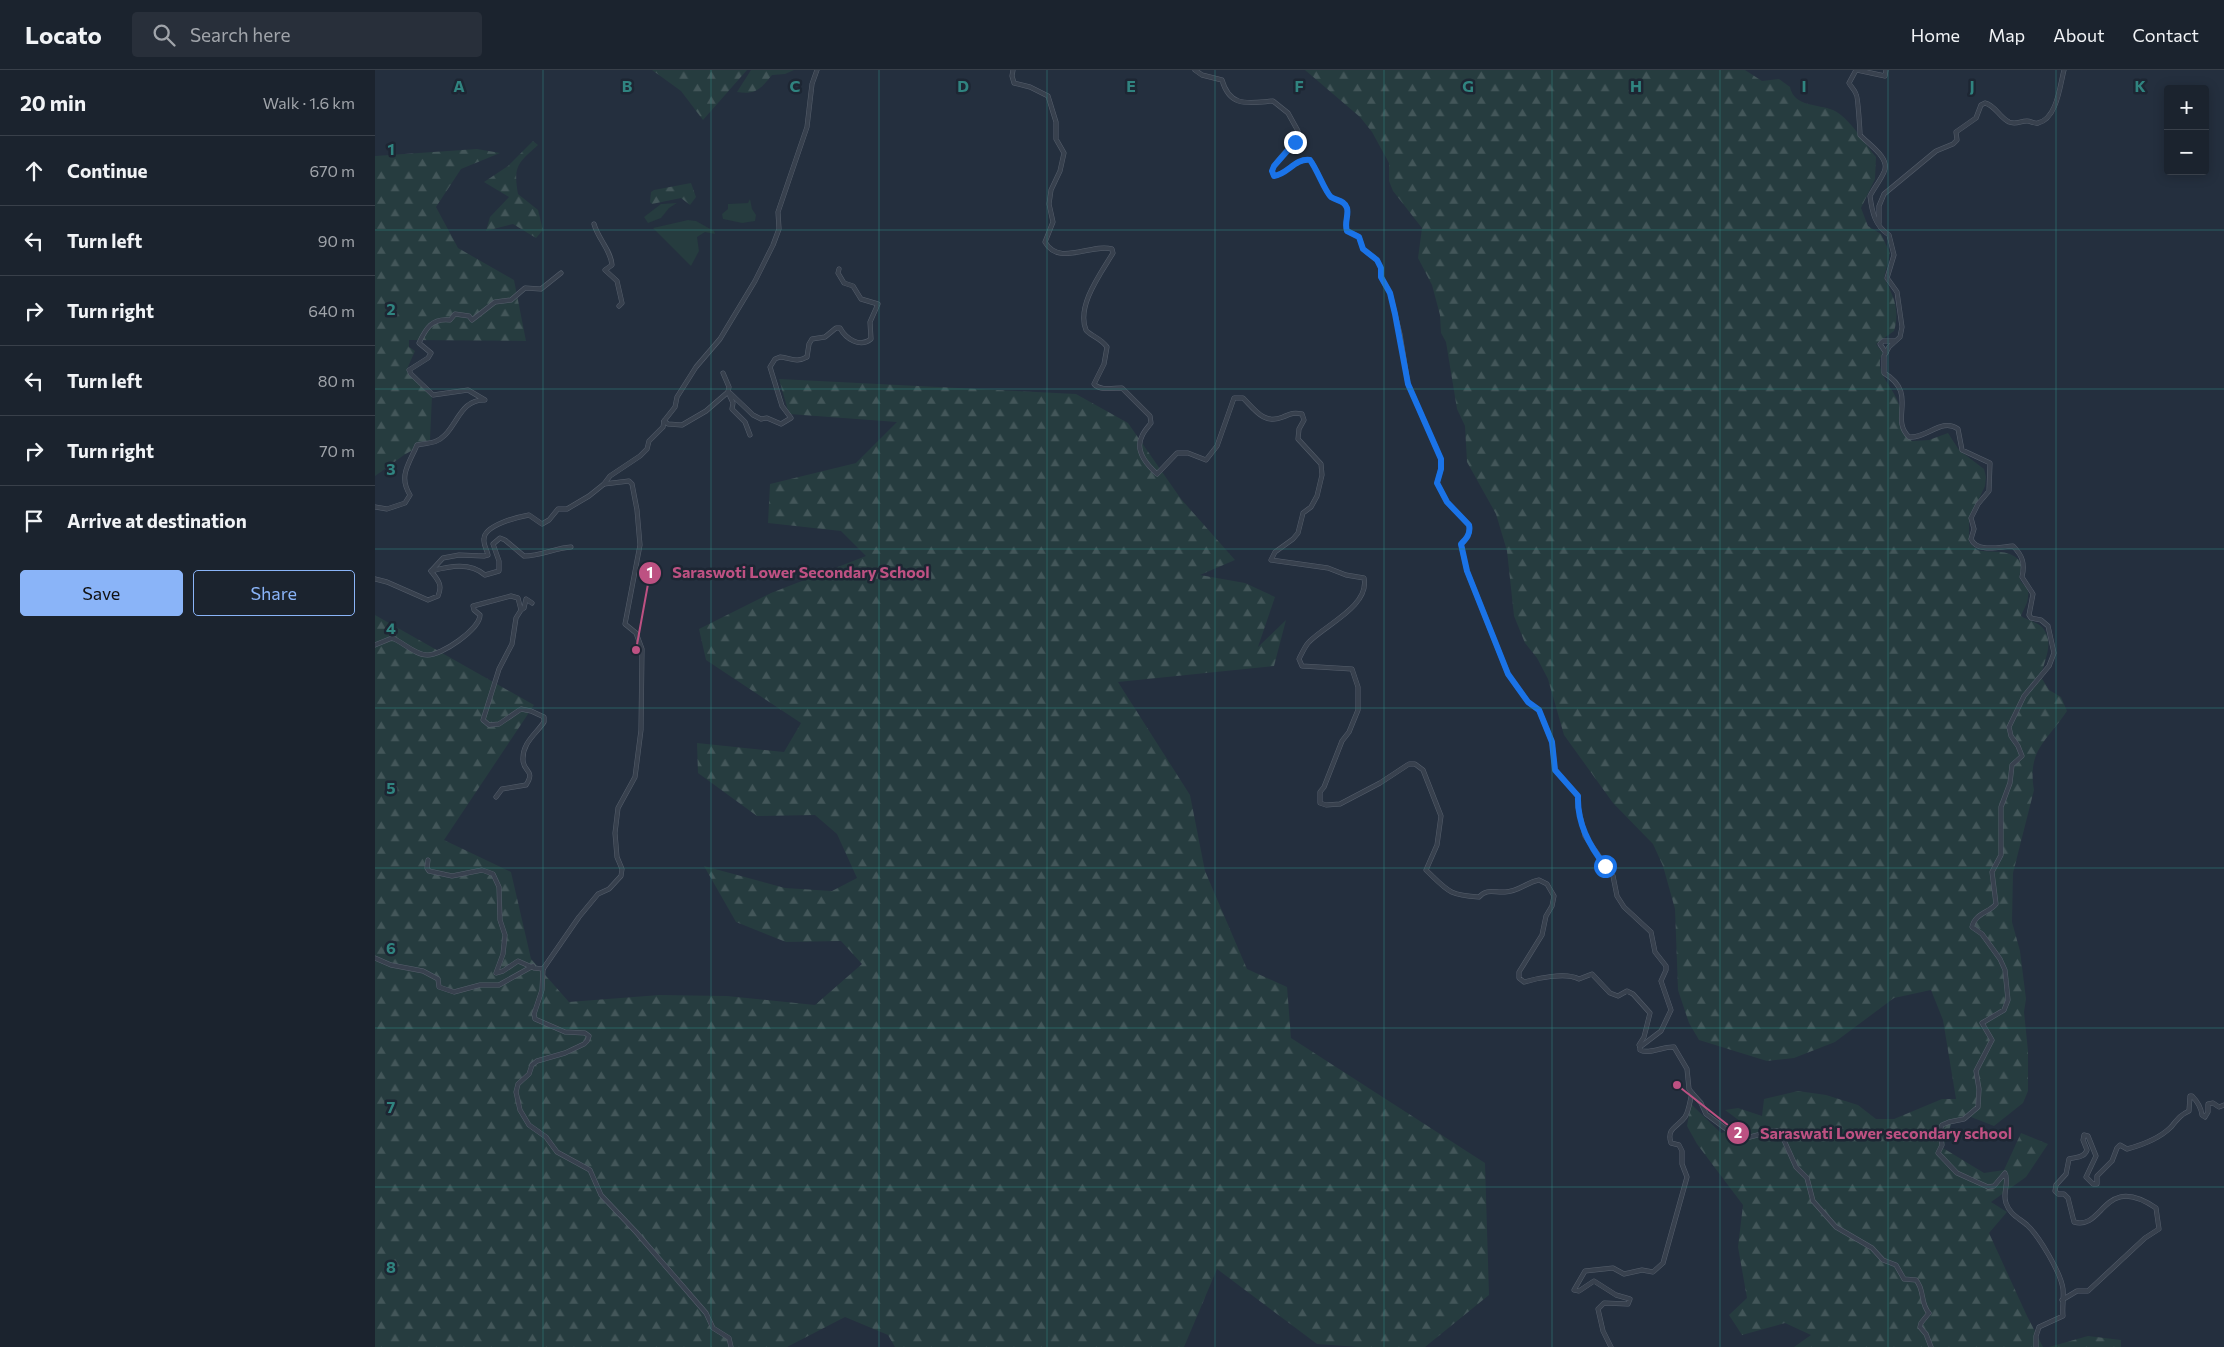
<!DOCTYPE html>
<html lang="en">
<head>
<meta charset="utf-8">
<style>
  body { margin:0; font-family:Commissioner,sans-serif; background:#282f3a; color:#f1f3f6 }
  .controls { position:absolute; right:15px; top:15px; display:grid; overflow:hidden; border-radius:5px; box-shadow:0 2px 12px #0003 }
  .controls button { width:45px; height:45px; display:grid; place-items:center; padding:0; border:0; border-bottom:1px solid #39404a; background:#1b232e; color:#f1f3f6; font:25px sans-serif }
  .stop { position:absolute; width:15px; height:15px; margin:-11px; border:4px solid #1a73e8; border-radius:50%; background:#fff }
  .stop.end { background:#1a73e8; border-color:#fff; box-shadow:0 1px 5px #0008 }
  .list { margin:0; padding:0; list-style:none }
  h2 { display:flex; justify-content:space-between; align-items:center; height:65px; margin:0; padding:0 20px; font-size:21px }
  h2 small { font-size:16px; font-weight:400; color:#a0a4aa }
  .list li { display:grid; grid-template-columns:32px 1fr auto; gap:15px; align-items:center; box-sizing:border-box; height:70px; padding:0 20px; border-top:1px solid #39404a }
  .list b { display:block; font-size:19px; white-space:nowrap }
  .list em { font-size:16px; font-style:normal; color:#a0a4aa }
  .actions { display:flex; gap:10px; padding:15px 20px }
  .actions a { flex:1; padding:11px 0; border:1px solid #8ab4f8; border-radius:5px; text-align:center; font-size:18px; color:#8ab4f8 }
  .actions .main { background:#8ab4f8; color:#111 }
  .icon { flex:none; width:28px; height:28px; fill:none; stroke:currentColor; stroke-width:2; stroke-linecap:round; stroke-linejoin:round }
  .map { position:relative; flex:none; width:1849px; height:1277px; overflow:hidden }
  header { display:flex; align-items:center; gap:30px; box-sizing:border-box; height:70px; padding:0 25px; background:#1b232e; border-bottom:1px solid #39404a }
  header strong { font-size:24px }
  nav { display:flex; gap:28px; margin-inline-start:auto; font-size:18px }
  .search { width:350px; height:45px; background:#282f3a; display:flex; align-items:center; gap:12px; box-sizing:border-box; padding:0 18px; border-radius:5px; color:#a0a4aa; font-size:19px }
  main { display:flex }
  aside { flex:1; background:#1b232e }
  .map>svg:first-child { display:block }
  .green { fill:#263c3f }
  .forest { fill:url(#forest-firs) }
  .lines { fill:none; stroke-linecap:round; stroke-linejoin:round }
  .minor-casing { stroke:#565f6c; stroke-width:5 }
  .minor { stroke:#38414e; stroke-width:4 }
  .route { stroke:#1a73e8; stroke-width:6 }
  .grid { fill:none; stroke:#308480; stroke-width:1; stroke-opacity:0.55 }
  .grid-label { font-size:16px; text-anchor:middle; font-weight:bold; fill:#308480; stroke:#1d2633; stroke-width:5; stroke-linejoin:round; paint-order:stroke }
  .leader { fill:none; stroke:#bd5182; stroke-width:2 }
  .callout-dot { fill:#bd5182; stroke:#1d2633; stroke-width:2 }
  .mark-label { font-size:15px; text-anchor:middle; font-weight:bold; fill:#fff }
  .callout-label { font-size:16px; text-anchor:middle; font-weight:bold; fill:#bd5182; stroke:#1d2633; stroke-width:5; stroke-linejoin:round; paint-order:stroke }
</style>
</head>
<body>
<header>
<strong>Locato</strong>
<div class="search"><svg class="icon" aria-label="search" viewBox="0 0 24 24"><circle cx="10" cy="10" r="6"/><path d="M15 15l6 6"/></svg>Search here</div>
<nav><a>Home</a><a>Map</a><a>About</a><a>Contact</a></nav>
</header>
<main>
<aside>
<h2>20 min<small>Walk · 1.6 km</small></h2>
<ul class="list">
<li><svg class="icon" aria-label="ahead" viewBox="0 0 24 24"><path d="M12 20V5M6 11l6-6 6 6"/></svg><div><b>Continue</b></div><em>670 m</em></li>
<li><svg class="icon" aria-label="left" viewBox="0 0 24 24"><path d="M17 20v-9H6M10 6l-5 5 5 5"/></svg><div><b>Turn left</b></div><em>90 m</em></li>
<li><svg class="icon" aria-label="right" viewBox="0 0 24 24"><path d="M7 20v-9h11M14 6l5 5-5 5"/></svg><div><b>Turn right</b></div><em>640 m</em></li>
<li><svg class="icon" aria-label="left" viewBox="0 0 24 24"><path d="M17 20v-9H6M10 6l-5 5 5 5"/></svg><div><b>Turn left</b></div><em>80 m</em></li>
<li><svg class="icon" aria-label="right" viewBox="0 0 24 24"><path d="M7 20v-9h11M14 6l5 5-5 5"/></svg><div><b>Turn right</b></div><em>70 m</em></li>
<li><svg class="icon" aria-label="arrive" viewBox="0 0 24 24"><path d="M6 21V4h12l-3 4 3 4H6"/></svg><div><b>Arrive at destination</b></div></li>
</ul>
<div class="actions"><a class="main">Save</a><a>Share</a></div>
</aside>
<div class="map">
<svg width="1849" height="1277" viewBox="0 0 1849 1277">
  <defs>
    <pattern id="forest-firs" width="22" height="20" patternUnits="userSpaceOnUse" patternTransform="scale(1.25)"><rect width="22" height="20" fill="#263c3f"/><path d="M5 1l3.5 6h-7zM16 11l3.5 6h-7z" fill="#435659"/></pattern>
  </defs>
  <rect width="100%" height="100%" fill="#242f3e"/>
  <g class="green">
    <path d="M 375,129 L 377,139 L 381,145 L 380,151 L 367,153 L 348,149 L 347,144 L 353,139 L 353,134 L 373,133 Z"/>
    <path d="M 302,133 L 294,138 L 286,148 L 273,153 L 269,147 L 286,134 Z"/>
    <path d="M 313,150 L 321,151 L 339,161 L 340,164 L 330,162 L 322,167 L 324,181 L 316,196 L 278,158 Z"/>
  </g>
  <g class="forest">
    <path d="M 277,0 L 372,0 L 328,50 L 306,21 Z"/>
    <path d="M 376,0 L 419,0 L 410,4 L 397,5 C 386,19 380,25 362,22 Z"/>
    <path d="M 930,0 L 1370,0 L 1387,11 L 1404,9 L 1415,17 C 1419,37 1443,34 1458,40 C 1474,47 1490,74 1501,87 L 1500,109 L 1486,138 L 1493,156 L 1506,164 L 1515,183 L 1509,208 C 1519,226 1525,241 1519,261 L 1501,274 L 1508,283 C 1497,299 1518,317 1523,332 C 1530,349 1520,358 1537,371 L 1554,370 L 1573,363 L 1584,380 L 1609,399 L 1611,407 L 1610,416 L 1594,450 L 1594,472 L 1602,480 C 1621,484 1634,477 1648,494 C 1637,518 1656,511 1653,527 C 1653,533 1648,540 1646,546 C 1652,550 1662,552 1667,557 C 1681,573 1668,591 1666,607 L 1674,620 L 1686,627 L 1692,641 C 1672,671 1652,680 1659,720 L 1638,803 L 1637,852 L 1645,881 L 1651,929 L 1649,942 L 1653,981 L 1653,1021 L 1648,1033 L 1619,1056 L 1596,1047 L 1577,1051 L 1568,1078 L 1609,1103 L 1629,1100 L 1646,1063 L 1673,1074 L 1651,1107 L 1616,1132 L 1632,1142 L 1614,1163 L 1652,1246 L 1668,1277 L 1419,1277 L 1436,1265 L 1410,1253 L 1367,1265 L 1354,1245 L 1372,1228 L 1363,1177 L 1368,1135 L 1322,1074 L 1312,1056 L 1316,1034 L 1346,1063 L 1373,1057 L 1350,1040 L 1363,1038 L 1387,1046 L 1389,1029 L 1423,1021 L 1451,1025 L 1483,1035 L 1501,1049 L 1519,1049 L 1567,1029 L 1581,1029 L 1568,950 L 1556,920 L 1519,928 L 1460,972 L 1419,988 L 1392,991 L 1324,970 L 1314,953 L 1303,920 L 1300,839 L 1288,796 L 1278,774 L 1238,733 L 1189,665 L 1173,609 L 1162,588 L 1150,573 L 1139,546 L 1132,481 L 1121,444 L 1092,392 L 1090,356 L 1082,339 L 1071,272 L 1066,263 L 1065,245 L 1057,215 L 1043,188 L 1047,158 L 1018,121 L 1014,111 L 1014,93 L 997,62 L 985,47 Z"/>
    <path d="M 158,71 L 163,75 C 143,93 138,96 143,124 L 163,140 L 168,160 L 161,168 L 138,154 L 111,161 L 115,147 L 134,127 L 109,112 L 133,96 Z"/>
    <path d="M 102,79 L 125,83 L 86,99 L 61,137 L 83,178 L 139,210 L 151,271 L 34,270 L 34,277 L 40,281 L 32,299 L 33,303 L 57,326 L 55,370 L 29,385 L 0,406 L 0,86 Z"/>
    <path d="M 316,113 L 321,127 L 315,135 L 306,128 L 277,134 L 275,132 L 276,122 L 279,120 Z"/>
    <path d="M 404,309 L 701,324 L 753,353 L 806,429 L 860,490 L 825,505 L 870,513 L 900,527 L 883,577 L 911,550 L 899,596 L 743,612 L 815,725 L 830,801 L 872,899 L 912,917 L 916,968 L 1110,1093 L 1114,1225 L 1050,1277 L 984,1277 L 942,1274 L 842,1199 L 809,1277 L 520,1277 L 513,1265 L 470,1247 L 412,1277 L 0,1277 L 0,545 L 159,635 L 69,770 L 136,802 L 156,889 L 194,932 L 284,925 L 352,926 L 440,935 L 487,894 L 466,871 L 411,872 L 361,852 L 329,796 L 410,818 L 457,821 L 482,808 L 462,764 L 440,745 L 382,746 L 323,703 L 322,673 L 409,682 L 426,653 L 331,590 L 324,559 L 396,523 L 491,486 L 466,461 L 393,453 L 395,414 L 481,393 L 522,352 L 414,344 Z"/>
    <path d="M 1713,1266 L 1746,1270 L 1746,1277 L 1674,1277 Z"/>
  </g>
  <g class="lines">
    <g class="minor-casing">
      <g id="minor">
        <path d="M 638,0 L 637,6 L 639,13 L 655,17 L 673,26 L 681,52 L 681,69 L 689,83 L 685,101 L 676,120 L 674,134 L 678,152 L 670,172 C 684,197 716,173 737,179 L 738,183 C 726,203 701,236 711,260 C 714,265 726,268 732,277 L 729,294 L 719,314 C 725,321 738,318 747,318 L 775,346 L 776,353 C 773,357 769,361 767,366 C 759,381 772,395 782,404 L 802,383 L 813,383 L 831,390 L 842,376 L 859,328 L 868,328 C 880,340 889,355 908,347 C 915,344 918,342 927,344 L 929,350 L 924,359 L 923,369 L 946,394 L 947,405 L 942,426 L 936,437 L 928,443 L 923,463 L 918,469 L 900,482 L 896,490 L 953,498 L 971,505 L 989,508 C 995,536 950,555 934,572 C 930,576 927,583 924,589 L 927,596 L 977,599 L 983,617 L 983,640 L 974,662 L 967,671 L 949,717 L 945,722 L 945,733 L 951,735 L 965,734 L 1005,713 L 1034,694 L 1040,694 L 1048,700 L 1066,746 L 1062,775 L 1051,800 C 1073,821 1073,825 1104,827 C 1112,818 1120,823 1130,822 C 1143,822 1152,812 1164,810 L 1172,814 L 1179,826 L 1177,836 L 1171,846 L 1167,865 L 1144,902 L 1144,908 L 1149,912 C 1163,908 1191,902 1204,909 L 1217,904 L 1235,923 L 1243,926 L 1252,921 L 1258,924 L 1275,943 L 1269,967 L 1264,975 L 1265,977"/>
        <path d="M 820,0 L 827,5 L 847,10 C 855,38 873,33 898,31 L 913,43 L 923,61 C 920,79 902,85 897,101 L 899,106 C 913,104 920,88 935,90 C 942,98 951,124 956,127 C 962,131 969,130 972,138 C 974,145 969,153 972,161 L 984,167 L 988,179 L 1002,190 L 1006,198 L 1006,207 L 1015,223 L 1025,264 L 1033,314 L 1066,389 L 1066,399 L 1062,413 L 1072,432 L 1094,455 C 1096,464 1091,469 1086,475 L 1092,501 L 1133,604 L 1153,632 L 1164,640 L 1177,672 L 1180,700 L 1203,726 L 1203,737 L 1210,766 L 1238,806 L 1242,826 L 1249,837 L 1276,862 L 1280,882 L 1291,896 L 1291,900 L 1286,911 L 1296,940 L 1286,961 L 1265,977 L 1265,980 C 1273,985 1289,976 1299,977 L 1312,999 L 1314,1019 L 1317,1023"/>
        <path d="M 1481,0 L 1474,13 C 1476,17 1480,20 1481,24 C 1483,26 1485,62 1485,65 C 1493,74 1516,88 1509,102 C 1505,111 1499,118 1495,126 C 1497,142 1500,156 1514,165 L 1519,185 L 1512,208 L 1522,222 L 1527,257 L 1525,267 L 1514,277 L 1509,286 L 1509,303 C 1544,324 1514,348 1534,367 C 1551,369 1567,347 1583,359 L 1587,380 L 1615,393 L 1614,421 L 1603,434 L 1596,448 L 1599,459 L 1596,469 C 1602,483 1624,477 1638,476 C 1648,486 1650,494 1647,507 L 1658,524 L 1654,545 L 1656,548 L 1666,550 L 1673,556 L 1679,583 L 1674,596 L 1649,626 L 1634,657 L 1636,666 L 1643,676 L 1647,686 L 1637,695 L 1635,713 L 1626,737 L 1626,785 L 1617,802 L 1621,834 C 1614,843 1600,843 1597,857 L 1607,864 L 1625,889 L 1630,900 L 1633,930 L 1629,940 L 1607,953 L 1617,970 L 1601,1001 L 1604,1019 L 1603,1037 L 1589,1049 L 1574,1052 L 1567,1055 L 1565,1060 L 1567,1075 L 1563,1083 L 1582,1103 L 1613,1117 L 1619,1116 L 1630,1103 C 1635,1111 1627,1123 1631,1133 C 1635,1145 1644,1148 1652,1155 C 1664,1166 1686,1203 1688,1219 C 1689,1227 1687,1238 1688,1246 L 1664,1257 L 1661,1266 L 1661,1277"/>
        <path d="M 1482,0 L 1510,6 L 1511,0"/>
        <path d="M 1504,153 L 1504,136 L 1509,124 L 1561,81 L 1578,74 L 1582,70 L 1581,62 L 1601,48 L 1606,35 L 1610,33 C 1621,36 1624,47 1634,52 C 1641,55 1645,51 1652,51 C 1656,51 1659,54 1663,53 C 1682,49 1685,15 1689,0"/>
        <path d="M 219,154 C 223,169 236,180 237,195 L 230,200 L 242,211 L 247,233 L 244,236"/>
        <path d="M 1511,283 L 1505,274 L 1508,271 L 1519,271"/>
        <path d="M 348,303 L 354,317 L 353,322"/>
        <path d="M 355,323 L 378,345 L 386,349 L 392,348 L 406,354 L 416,348 L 407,336 L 395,297 L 400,289 L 405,287 C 416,288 421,293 432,287 L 434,274 L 437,269 L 450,267 L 461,258 L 465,258 C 471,269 485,278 496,269 L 495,252 L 503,234 L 486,229 L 478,216 L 469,213 L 463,203 L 464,199"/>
        <path d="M 289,351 L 293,354 L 307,355 L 331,341 L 353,322 L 358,333 L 357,339 L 370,352 L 375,365"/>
        <path d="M 0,437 L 12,439 L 30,433 L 35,425 C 23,406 34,394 42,375 C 53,372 60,375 70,365 C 83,352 87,329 110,330 L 93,320 L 58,325 L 36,304 L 34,300 L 53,288 L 56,283 L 44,273 C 51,258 57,248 75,250 L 80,244 L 94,246 L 97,250 L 120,232 L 136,230 L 150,218 L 166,219 L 186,203"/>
        <path d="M 56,501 C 75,496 95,492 110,505 L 124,501 L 124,491 L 118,474 L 125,468 L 130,470 L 149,486 C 166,486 180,478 196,477"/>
        <path d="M 0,509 L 12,512 L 53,530 L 63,526 C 68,515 63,510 56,501 L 68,488 L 84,485 L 109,486 L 113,485 C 112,480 108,474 109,469 C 109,455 143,447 154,445 L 167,454 L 174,450 L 183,439 L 192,439 L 214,426 L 229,414 L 235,406 L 265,386 L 272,379 L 274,371 L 288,357 L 289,351 L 300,337 L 302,327 L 321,297 L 345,269 L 380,211 L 398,175 L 404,159 L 403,142 L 432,57 L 437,14 L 442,0"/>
        <path d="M 0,575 L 17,568 C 28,572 40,585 52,585 C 66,586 105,559 105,545 L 99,540 L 98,536 L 136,526 L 143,528 L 146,540 L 149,538 L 151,529 L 157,533"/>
        <path d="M 121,727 L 127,719 L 151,715 C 161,700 148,702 148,690 C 147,673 161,664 169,652 L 169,647 L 156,641 L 146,639 L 124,654 L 114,655 L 108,650 L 124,599 L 137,574 L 141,548 L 146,540"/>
        <path d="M 53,790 L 52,798 L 54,801 L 77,806 L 107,800 L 118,804 L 124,817 L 125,850 L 130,865 L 128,884 L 121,903 L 128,901 L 143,891 L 159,898 L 168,899 L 167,920 L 159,944 L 160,949 L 190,962 L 210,963 L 214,966 L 212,971 L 209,974 L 190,983 L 162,991 L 157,995 L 154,1004 L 143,1014 L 141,1022 L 145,1040 L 154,1055 L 171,1067 L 182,1082 L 215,1100 L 226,1125 L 261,1162 L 331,1243 L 338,1258 L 354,1268 L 356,1277"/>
        <path d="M 0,888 L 16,895 L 48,901 L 63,909 L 64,917 L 79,922 L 105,915 L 124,915 L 158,896"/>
        <path d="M 168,899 L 204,847 L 223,824 L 234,819 L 246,806 L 247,799 L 242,787 L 240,763 L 243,738 L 260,707 L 266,660 L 267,579 L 261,563 L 250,554 L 265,475 L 262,440 L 257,414 L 254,411 L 229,414"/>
        <path d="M 1687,1230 L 1702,1221 L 1713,1221 L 1770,1168 L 1784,1159 L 1781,1138 C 1728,1102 1729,1161 1699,1152 L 1693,1128 L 1689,1124 L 1683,1124 L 1680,1121 L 1681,1115 L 1691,1104 L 1694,1089 C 1701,1087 1709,1088 1712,1080 L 1708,1070 L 1709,1065 L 1713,1066 L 1721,1086 L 1711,1107 L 1718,1114 L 1722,1114 L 1722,1106 L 1737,1091 L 1742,1078 L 1745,1075 L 1752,1079 C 1767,1075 1785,1068 1796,1057 C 1802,1050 1805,1045 1814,1041 L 1815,1026 L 1817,1026 C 1823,1032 1826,1037 1827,1045 L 1830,1047 L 1833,1042 L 1833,1034 L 1838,1033 L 1844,1037 L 1849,1035"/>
        <path d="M 1236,1277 L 1228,1261 L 1223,1239 L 1229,1233 L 1253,1234 L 1255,1229 L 1241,1225 L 1219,1211 L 1204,1221 L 1199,1220 L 1210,1201 L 1238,1198 L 1249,1204 L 1267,1200 L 1278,1202 L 1288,1193 L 1312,1107 L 1307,1094 L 1307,1081 L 1304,1075 L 1296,1073 C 1291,1058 1303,1057 1310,1047 C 1314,1041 1315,1030 1317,1023 L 1326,1033 L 1331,1044 L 1355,1062 L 1371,1068 L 1398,1061 L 1403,1061 L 1408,1068 L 1421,1097 L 1432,1108 L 1438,1131 L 1461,1157 L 1497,1178 L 1508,1190 L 1521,1195 L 1529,1209 L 1541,1210 C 1550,1220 1545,1234 1554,1243 L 1546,1253 L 1545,1257 L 1551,1264 L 1556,1277"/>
      </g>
    </g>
    <use href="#minor" class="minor"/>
  </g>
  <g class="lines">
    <path class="route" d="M 920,72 L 899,96 L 897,101 L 899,106 C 913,104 920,88 935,90 C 942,99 950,122 956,127 C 962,131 969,130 972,138 C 974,145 969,153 972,161 L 984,167 L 988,179 L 1002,190 L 1006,198 L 1006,207 L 1015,223 L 1020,244 L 1033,314 L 1066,389 L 1066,399 L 1062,413 L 1072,432 L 1094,455 C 1096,464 1091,469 1086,474 L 1092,501 L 1133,604 L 1153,632 L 1164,640 L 1177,672 L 1180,700 L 1203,726 C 1202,753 1214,775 1230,796"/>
  </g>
  <path class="grid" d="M 168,0 L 168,1277M 336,0 L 336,1277M 504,0 L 504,1277M 672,0 L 672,1277M 840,0 L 840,1277M 1009,0 L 1009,1277M 1177,0 L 1177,1277M 1345,0 L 1345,1277M 1513,0 L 1513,1277M 1681,0 L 1681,1277M 0,160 L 1849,160M 0,319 L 1849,319M 0,479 L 1849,479M 0,638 L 1849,638M 0,798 L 1849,798M 0,958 L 1849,958M 0,1117 L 1849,1117"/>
  <g class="grid-label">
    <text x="84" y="22">A</text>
    <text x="252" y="22">B</text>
    <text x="420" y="22">C</text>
    <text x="588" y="22">D</text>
    <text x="756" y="22">E</text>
    <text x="924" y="22">F</text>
    <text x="1093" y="22">G</text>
    <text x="1261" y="22">H</text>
    <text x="1429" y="22">I</text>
    <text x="1597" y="22">J</text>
    <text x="1765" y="22">K</text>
    <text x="16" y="85">1</text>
    <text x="16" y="245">2</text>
    <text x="16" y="405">3</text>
    <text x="16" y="564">4</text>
    <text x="16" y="724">5</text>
    <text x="16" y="884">6</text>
    <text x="16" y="1043">7</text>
    <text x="16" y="1203">8</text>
  </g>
  <path class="leader" d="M261 580L275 503M1302 1015L1363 1063"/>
  <g class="callout-dot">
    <circle cx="261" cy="580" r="5"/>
    <circle cx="1302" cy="1015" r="5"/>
    <circle cx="275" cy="503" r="12"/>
    <circle cx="1363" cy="1063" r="12"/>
  </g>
  <g class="mark-label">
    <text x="275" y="508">1</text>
    <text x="1363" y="1068">2</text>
  </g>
  <g class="callout-label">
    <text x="426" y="508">Saraswoti Lower Secondary School</text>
    <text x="1511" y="1069">Saraswati Lower secondary school</text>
  </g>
</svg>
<div class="controls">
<button>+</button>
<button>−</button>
</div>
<div class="stop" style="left:1230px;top:796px"></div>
<div class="stop end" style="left:920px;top:72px"></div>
</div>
</main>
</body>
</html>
